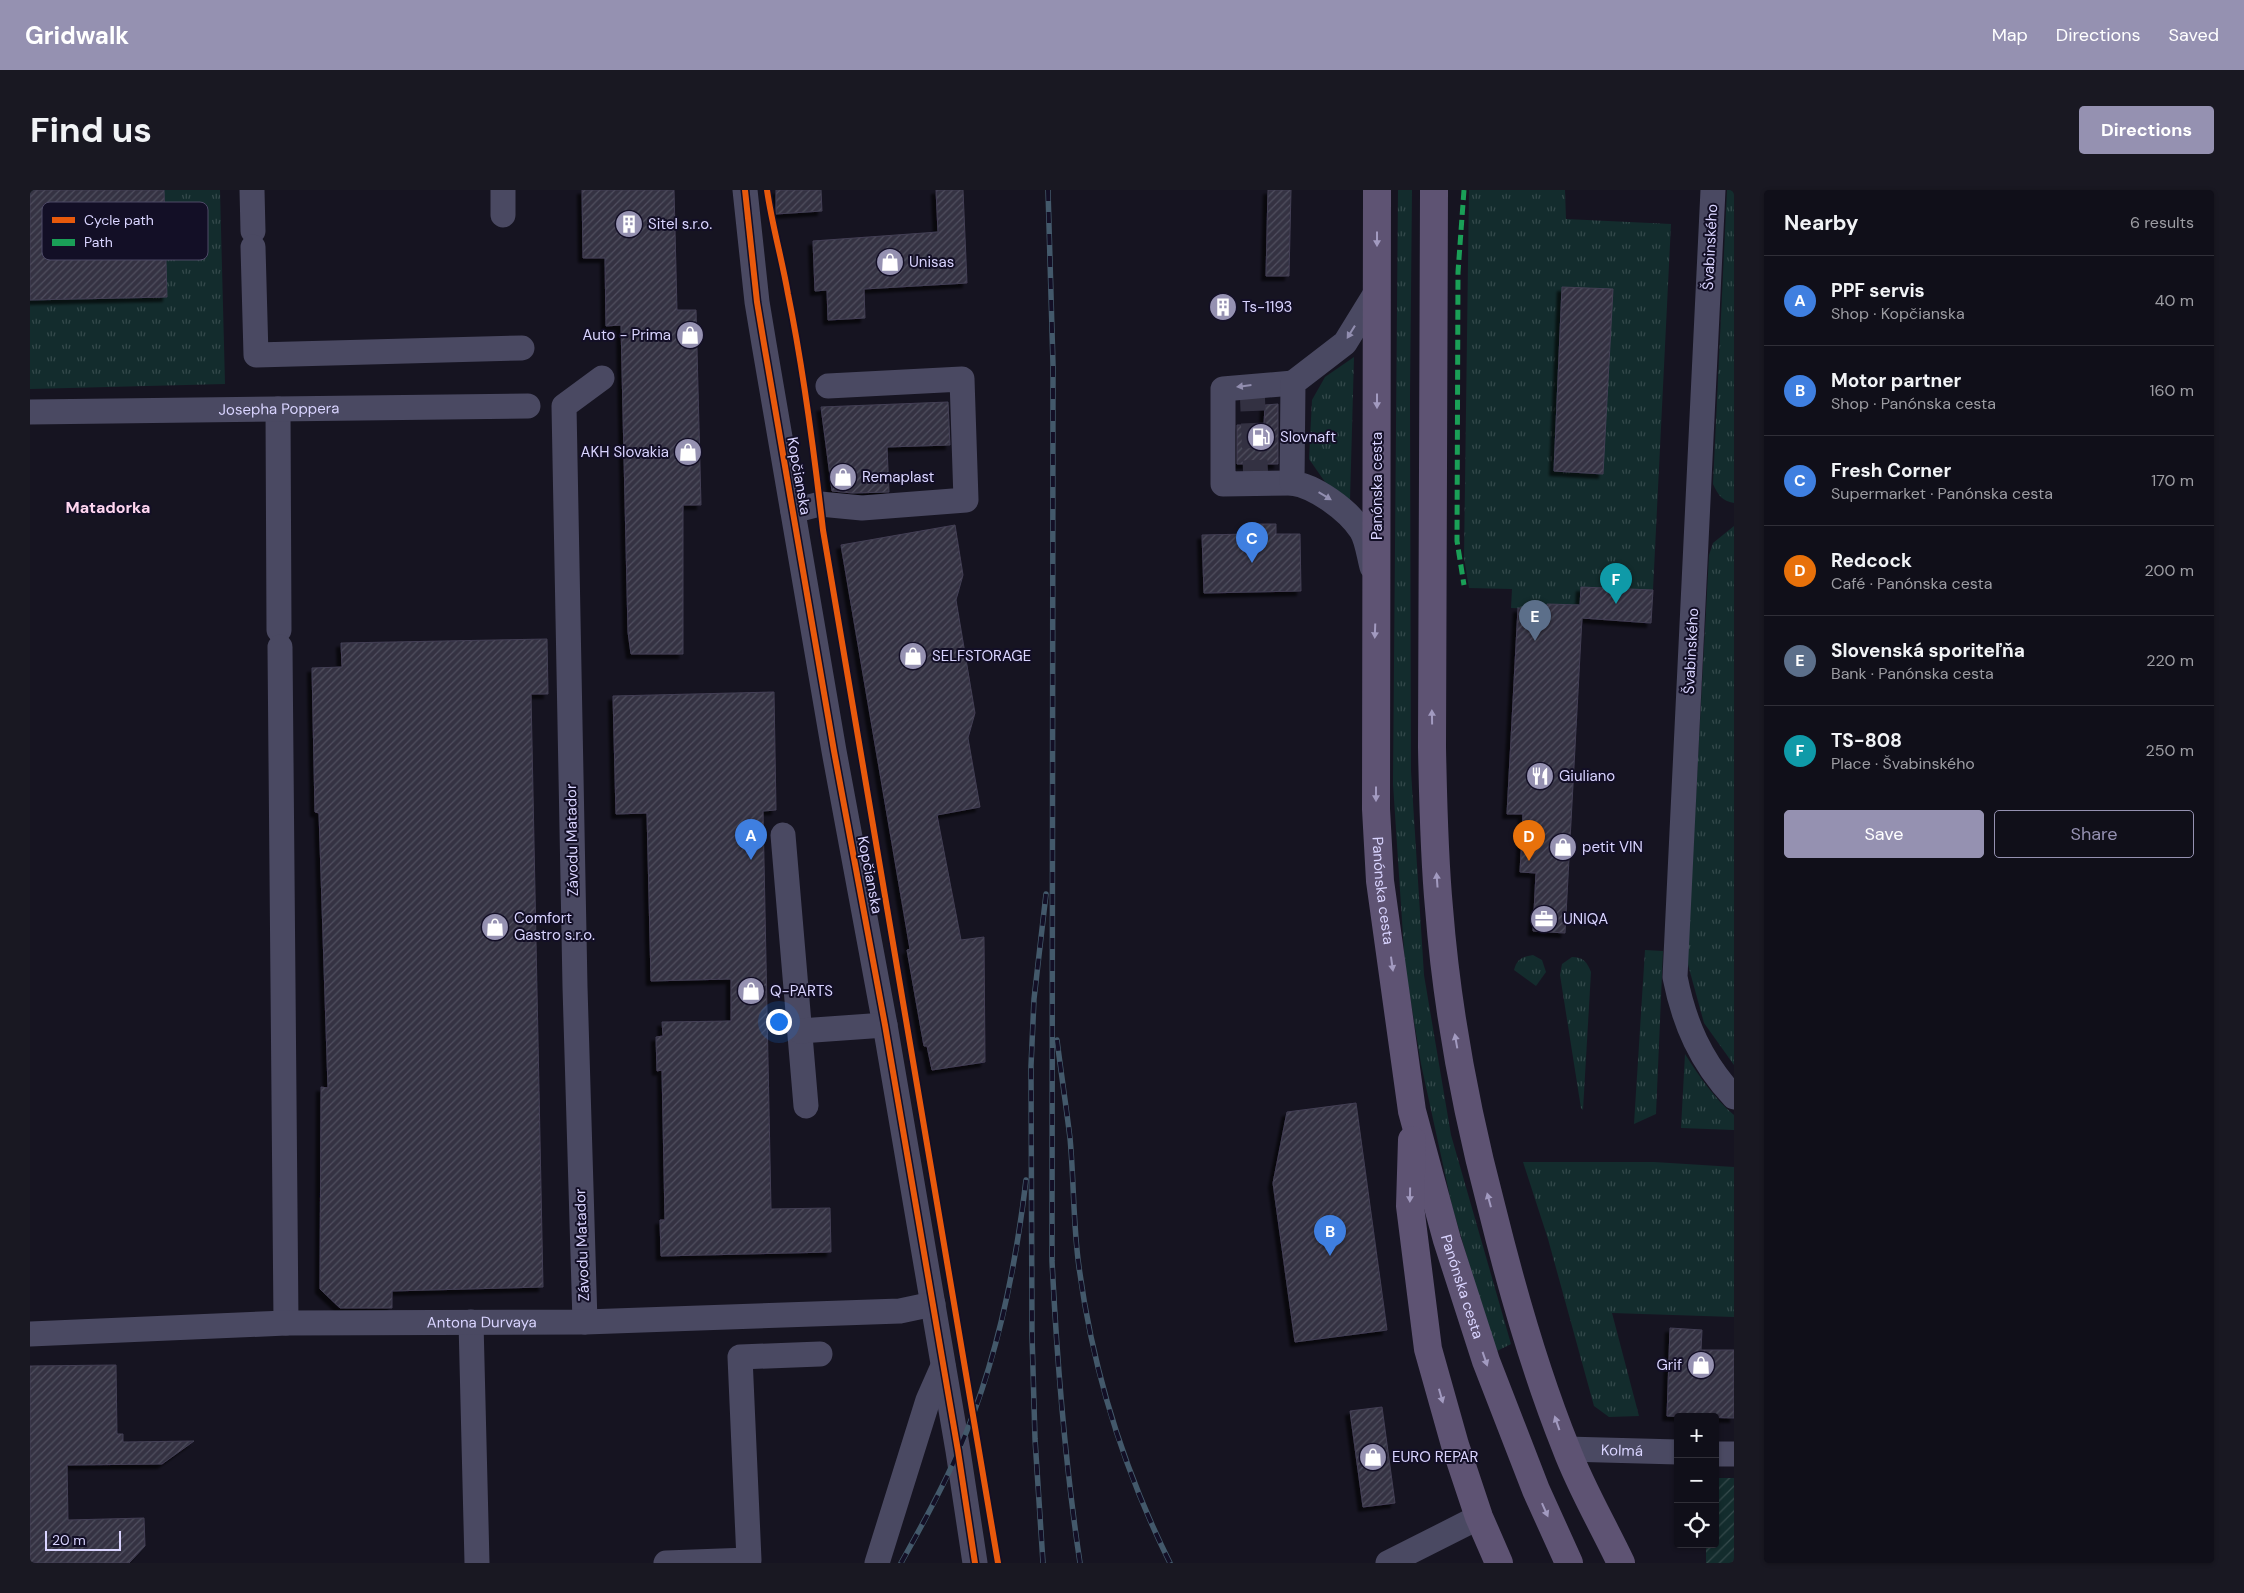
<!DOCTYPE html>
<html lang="en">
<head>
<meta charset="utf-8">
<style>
  body { margin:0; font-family:"DM Sans",sans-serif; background:#191822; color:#f1f3f6 }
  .controls { position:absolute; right:15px; bottom:15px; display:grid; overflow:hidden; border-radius:5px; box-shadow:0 1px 4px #0004 }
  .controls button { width:45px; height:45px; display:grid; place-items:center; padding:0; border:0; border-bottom:1px solid #302f38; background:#100f19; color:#f1f3f6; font:25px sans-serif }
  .scale { position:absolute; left:15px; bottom:12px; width:76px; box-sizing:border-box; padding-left:5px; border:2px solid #d9d4ff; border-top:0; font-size:14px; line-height:18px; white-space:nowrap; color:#d9d4ff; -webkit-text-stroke:4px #130f26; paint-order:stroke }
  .you { position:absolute; left:748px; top:831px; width:18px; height:18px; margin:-12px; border:4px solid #fff; border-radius:50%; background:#1a73e8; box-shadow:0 0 0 8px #1a73e833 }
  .badge { display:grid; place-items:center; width:32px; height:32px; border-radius:50%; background:#9591b1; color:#fff; font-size:16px; font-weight:700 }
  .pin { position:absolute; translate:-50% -41px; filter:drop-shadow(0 1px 2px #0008) }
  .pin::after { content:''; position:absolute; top:26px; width:18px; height:15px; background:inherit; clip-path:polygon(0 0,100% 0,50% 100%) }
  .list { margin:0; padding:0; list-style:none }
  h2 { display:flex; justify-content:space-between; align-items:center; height:65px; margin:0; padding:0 20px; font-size:21px }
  h2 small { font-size:16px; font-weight:400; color:#9c9ca2 }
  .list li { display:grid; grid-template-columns:32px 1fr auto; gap:15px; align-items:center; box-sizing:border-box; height:90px; padding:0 20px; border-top:1px solid #302f38 }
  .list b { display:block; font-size:19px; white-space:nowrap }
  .list p { margin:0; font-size:16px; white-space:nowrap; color:#9c9ca2 }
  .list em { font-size:16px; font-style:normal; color:#9c9ca2 }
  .actions { display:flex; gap:10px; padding:15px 20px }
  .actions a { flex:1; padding:11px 0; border:1px solid #9591b1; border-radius:5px; text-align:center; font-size:18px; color:#9591b1 }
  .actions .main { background:#9591b1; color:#fff }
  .icon { flex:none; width:28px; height:28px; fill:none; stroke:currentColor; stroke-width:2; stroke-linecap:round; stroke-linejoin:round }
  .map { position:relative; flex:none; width:1704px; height:1373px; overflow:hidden; border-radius:5px }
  header { display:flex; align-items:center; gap:30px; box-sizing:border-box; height:70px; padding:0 25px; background:#9591b1; color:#fff }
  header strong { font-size:24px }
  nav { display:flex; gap:28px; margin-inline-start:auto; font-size:18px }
  .intro { display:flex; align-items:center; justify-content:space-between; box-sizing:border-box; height:120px; padding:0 30px }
  h1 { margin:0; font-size:35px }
  .button { padding:12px 22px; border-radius:5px; background:#9591b1; color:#fff; font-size:18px; font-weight:700 }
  main { display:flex; gap:30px; padding:0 30px }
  aside { flex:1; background:#100f19; border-radius:5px; box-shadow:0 1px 4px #0004 }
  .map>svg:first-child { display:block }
  .grass { fill:url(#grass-tufts) }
  .garden { fill:url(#garden-furrows) }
  .building { fill:url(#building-hatch); stroke:#433f54; filter:url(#shadow) }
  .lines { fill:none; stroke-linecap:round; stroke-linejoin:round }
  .minor-tunnel { stroke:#333142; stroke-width:25; stroke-dasharray:25 12; stroke-linecap:butt }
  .minor { stroke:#4a4962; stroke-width:25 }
  .major { stroke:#5e5373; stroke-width:28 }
  .rail-casing { stroke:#43596b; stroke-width:5.5 }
  .rail { stroke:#130f26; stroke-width:4; stroke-dasharray:11; stroke-linecap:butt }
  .quiet { stroke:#1a9f57; stroke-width:5; stroke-dasharray:10 5; stroke-linecap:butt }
  .cycleway-casing { stroke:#130f26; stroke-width:9 }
  .cycleway { stroke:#e8590c; stroke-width:6 }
  .oneway { fill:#a29ac0 }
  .oneway2 { fill:#928eb0 }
  .labels { text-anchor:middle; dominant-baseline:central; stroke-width:4; stroke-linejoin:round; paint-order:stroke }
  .poi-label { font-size:15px; fill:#d9d4ff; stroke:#130f26; text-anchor:start }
  .street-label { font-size:15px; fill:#d9d4ff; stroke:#130f26 }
  .neighbourhood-label { font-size:16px; font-weight:bold; fill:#ffd6f0; stroke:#130f26 }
  .key { fill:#130f26; stroke:#4e4a67; stroke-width:1 }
  .key-label { font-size:14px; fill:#d9d4ff }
</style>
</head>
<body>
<header>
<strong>Gridwalk</strong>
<nav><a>Map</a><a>Directions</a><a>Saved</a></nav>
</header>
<div class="intro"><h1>Find us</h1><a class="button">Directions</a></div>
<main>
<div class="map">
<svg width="1704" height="1373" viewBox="0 0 1704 1373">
  <defs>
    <pattern id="grass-tufts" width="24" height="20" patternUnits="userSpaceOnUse" patternTransform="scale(1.25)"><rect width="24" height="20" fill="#132c2d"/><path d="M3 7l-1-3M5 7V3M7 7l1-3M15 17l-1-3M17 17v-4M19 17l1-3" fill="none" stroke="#354a4c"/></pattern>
    <pattern id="garden-furrows" width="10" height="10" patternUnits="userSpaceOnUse" patternTransform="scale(1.25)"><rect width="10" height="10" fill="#132c2d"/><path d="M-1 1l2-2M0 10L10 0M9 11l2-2" fill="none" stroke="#354a4c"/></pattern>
    <pattern id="building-hatch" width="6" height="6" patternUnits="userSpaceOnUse" patternTransform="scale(1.25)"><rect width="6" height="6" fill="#343243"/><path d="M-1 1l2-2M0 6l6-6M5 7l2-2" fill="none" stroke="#514f5f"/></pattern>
    <filter id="shadow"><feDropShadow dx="-4.5" dy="4.5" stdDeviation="1" flood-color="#0009"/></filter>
  </defs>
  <rect width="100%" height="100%" fill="#161421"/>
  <g class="grass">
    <path d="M 0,0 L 190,0 L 195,194 L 0,199 Z"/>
    <path d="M 1368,0 L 1382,0 L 1380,206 L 1381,581 L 1394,785 L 1421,945 L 1481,1154 L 1465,1162 L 1422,1016 L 1391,874 L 1375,776 L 1363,594 Z"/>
    <path d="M 1439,0 L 1535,0 L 1536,29 L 1641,34 L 1623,400 L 1551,397 L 1549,428 L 1531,414 L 1518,414 L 1517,419 L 1481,418 L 1482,399 L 1439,398 L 1434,368 Z"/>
    <path d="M 1697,0 L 1704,0 L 1704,313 C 1692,311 1688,305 1683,294 Z"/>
    <path d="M 1324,167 L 1320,310 L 1295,292 L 1279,269 L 1282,210 L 1295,187 Z"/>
    <path d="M 1704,336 L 1704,875 L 1674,833 L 1657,771 L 1679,365 L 1683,353 Z"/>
    <path d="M 1615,760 L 1633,761 L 1626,924 L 1604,934 Z"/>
    <path d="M 1503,765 L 1512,770 L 1516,782 L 1506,796 L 1484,780 C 1487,769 1492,767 1503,765 Z"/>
    <path d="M 1542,767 C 1553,767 1557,772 1561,782 L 1553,920 L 1551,918 L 1530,785 L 1532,774 Z"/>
    <path d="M 1655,864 C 1669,886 1684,908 1704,925 L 1704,940 L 1651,938 Z"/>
    <path d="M 1493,972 L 1624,972 L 1704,977 L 1704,1127 L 1582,1123 L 1609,1226 L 1579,1227 L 1564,1216 L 1518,1049 Z"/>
  </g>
  <path class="garden" d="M 1685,1288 L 1704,1288 L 1704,1373 L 1676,1373 L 1676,1354 L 1685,1354 Z"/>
  <g class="building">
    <path d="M 0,0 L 134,0 L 137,107 L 0,110 Z"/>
    <path d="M 552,0 L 644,0 L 647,120 L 666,120 L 671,315 L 653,315 L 653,464 L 601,464 L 598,442 L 591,135 L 576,136 L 575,68 L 553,68 Z"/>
    <path d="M 746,0 L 791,0 L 792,21 L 746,24 Z"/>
    <path d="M 906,0 L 933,0 L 937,93 L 834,99 L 835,128 L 798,130 L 797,100 L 785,101 L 783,51 L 908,42 Z"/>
    <path d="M 1238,0 L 1261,0 L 1259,86 L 1236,86 Z"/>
    <path d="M 1532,97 L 1583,99 L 1573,284 L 1524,281 Z"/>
    <path d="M 918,212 L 920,255 L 857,257 L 859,302 L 822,303 L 802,301 L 791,217 Z"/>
    <path d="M 1248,214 L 1248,274 L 1207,274 L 1207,235 L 1234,235 L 1235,215 Z"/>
    <path d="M 1218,334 L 1246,334 L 1246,344 L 1270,344 L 1271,401 L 1174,403 L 1172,345 L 1218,344 Z"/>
    <path d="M 925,335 L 933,385 L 926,410 L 945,523 L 938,548 L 950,617 L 907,625 L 931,750 L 954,747 L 955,872 L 902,880 L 897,856 L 894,856 L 877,760 L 880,759 L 811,355 Z"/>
    <path d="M 1551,397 L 1623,400 L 1621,433 L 1552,428 L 1535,743 L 1503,741 L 1506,683 L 1490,682 L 1493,624 L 1477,624 L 1488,418 L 1517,419 L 1517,414 L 1550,415 Z"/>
    <path d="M 517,449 L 518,504 L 501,504 L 513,1097 L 362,1101 L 362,1118 L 310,1118 L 290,1099 L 291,897 L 298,898 L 289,623 L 285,622 L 282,478 L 312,477 L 311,453 Z"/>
    <path d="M 744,502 L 746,620 L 733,621 L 741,1019 L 800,1018 L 801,1062 L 631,1066 L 630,1030 L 635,1030 L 632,880 L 627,881 L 626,847 L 633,846 L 632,832 L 701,831 L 701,789 L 621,791 L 617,623 L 586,624 L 583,506 Z"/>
    <path d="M 1326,913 L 1357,1140 L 1265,1152 L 1243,993 L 1257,922 Z"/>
    <path d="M 1640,1138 L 1672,1140 L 1671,1160 L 1704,1160 L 1704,1228 L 1637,1226 Z"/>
    <path d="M 86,1175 L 87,1244 L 93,1244 L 93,1252 L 164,1251 L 132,1274 L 37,1275 L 38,1330 L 114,1328 L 115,1356 L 99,1373 L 0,1373 L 0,1176 Z"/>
    <path d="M 1352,1217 L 1365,1313 L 1333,1317 L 1320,1221 Z"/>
  </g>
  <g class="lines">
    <path class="minor-tunnel" d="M 1222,196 L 1226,294"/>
    <g class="minor">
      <path d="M 222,0 L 223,41"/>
      <path d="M 473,0 L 473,25"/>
      <path d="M 715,0 L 727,112 L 734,154 L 804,561 L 855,835 L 928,1261 L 945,1373"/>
      <path d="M 1683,0 L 1645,787 C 1654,833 1671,872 1704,907"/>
      <path d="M 223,57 L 226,165 L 492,158"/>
      <path d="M 248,219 L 249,440"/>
      <path id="s1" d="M 0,222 L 498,216"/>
      <path d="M 1262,293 L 1193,294 L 1193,199 L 1263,193"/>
      <path d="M 763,321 L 790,314 L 832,318 L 936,310 L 932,189 L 798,196"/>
      <path d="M 1342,377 C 1339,366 1337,349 1331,340 C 1318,320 1285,296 1262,293 L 1263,193 L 1315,153 L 1347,101"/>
      <path d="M 250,457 L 256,1133"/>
      <path d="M 753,645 L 776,916"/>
      <path d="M 770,841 L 855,835"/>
      <path d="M 441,1132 L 447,1373"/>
      <path d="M 555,1132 L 545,797 L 534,216 L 572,188"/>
      <path id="s2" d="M 0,1144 L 256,1133 L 555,1132 L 870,1121 L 903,1114"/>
      <path id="s3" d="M 1536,1259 L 1648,1262"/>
      <path d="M 1685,1264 L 1704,1264"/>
      <path d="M 636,1373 L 719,1370 L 710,1167 L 790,1164"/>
      <path d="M 847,1373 L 898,1210 L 913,1176"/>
      <path d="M 1358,1373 L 1449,1327"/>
    </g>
    <g class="major">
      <path id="s4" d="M 1347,0 L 1346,619 L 1350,691 L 1382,921 L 1417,1050 L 1456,1171 L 1506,1300 L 1539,1373"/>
      <path d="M 1404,0 L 1402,557 C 1403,611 1404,665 1409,718 C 1417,820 1436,921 1462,1019 C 1482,1100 1505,1181 1536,1258 C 1551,1298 1573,1335 1591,1373"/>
      <path d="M 1382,950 L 1380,1016 L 1398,1159 L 1425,1255 L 1449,1327 L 1469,1373"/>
    </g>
    <g class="rail-casing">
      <g id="rail">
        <path d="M 1018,0 L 1023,175 L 1022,1071 C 1027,1172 1035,1273 1050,1373"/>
        <path d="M 1027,850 C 1031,882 1036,915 1040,948 C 1044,991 1043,1034 1049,1077 C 1063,1182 1093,1278 1140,1373"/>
        <path d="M 871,1373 C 891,1337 912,1300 928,1262 C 966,1176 985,1083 996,990"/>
        <path d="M 1013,1373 L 1005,1249 L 1002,1145 L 1001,876 L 1004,809 L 1016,704"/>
      </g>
    </g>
    <use href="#rail" class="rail"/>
    <path class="quiet" d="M 1434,0 L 1428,82 L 1427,351 L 1434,395"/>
    <g class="cycleway-casing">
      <g id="cycleway">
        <path d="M 715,0 L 727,112 L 734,154 L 804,561 L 855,835 L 928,1261 L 945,1373"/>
        <path d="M 737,0 C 742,35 752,69 758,104 C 774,182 784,261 793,340 L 968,1373"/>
      </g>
    </g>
    <use href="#cycleway" class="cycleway"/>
  </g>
  <defs><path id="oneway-solid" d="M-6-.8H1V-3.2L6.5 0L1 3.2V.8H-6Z" transform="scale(1.25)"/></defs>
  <g class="oneway">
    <use href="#oneway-solid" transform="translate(1347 49) rotate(90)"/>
    <use href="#oneway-solid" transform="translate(1347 211) rotate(90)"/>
    <use href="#oneway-solid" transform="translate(1345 441) rotate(92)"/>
    <use href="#oneway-solid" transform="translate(1402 527) rotate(-91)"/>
    <use href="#oneway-solid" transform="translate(1346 604) rotate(90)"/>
    <use href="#oneway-solid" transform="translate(1407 690) rotate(-94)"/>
    <use href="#oneway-solid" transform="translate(1362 774) rotate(82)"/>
    <use href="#oneway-solid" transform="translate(1426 851) rotate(-100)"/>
    <use href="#oneway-solid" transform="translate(1380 1005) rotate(91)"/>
    <use href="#oneway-solid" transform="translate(1459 1010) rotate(-105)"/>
    <use href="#oneway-solid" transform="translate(1455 1169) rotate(71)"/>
    <use href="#oneway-solid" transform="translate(1411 1206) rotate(74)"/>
    <use href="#oneway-solid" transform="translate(1527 1233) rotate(-109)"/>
    <use href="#oneway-solid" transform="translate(1515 1320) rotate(66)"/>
  </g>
  <g class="oneway2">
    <use href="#oneway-solid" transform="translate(1321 142) rotate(122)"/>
    <use href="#oneway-solid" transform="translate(1214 196) rotate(173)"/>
    <use href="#oneway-solid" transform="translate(1295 306) rotate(31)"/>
  </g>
  <defs>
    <g id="building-disc" transform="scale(1.4375)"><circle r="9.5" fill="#9591b1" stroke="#130f26"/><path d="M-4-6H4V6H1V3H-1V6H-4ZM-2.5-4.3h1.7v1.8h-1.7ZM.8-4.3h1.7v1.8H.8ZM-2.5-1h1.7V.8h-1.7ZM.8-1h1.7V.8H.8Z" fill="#fff"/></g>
    <g id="shop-disc" transform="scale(1.4375)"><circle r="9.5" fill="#9591b1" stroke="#130f26"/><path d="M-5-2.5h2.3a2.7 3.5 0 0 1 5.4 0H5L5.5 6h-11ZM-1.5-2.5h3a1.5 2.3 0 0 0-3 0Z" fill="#fff"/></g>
    <g id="fuel-disc" transform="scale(1.4375)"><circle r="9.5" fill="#9591b1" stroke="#130f26"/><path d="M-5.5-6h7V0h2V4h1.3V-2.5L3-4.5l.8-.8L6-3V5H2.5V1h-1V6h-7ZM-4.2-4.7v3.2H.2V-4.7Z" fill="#fff"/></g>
    <g id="restaurant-disc" transform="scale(1.4375)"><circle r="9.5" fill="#9591b1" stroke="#130f26"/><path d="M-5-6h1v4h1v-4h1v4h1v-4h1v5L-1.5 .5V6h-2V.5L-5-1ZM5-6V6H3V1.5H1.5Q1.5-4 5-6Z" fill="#fff"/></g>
    <g id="office-disc" transform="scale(1.4375)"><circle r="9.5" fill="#9591b1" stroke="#130f26"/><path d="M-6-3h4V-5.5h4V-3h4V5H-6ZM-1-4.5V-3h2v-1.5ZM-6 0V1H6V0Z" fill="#fff"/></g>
  </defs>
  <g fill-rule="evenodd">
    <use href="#building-disc" x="599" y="34"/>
    <use href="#shop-disc" x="860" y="72"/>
    <use href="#building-disc" x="1193" y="117"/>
    <use href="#shop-disc" x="660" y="145"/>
    <use href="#fuel-disc" x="1231" y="247"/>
    <use href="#shop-disc" x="658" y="262"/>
    <use href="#shop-disc" x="813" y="287"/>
    <use href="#shop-disc" x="883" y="466"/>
    <use href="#restaurant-disc" x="1510" y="586"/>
    <use href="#shop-disc" x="1533" y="657"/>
    <use href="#office-disc" x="1514" y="729"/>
    <use href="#shop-disc" x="465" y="737"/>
    <use href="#shop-disc" x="721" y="801"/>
    <use href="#shop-disc" x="1671" y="1175"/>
    <use href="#shop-disc" x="1343" y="1267"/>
  </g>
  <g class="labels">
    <g class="poi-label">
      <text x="618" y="34">Sitel s.r.o.</text>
      <text x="879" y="72">Unisas</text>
      <text x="1212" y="117">Ts-1193</text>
      <text x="641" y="145" text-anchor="end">Auto - Prima</text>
      <text x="1250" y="247">Slovnaft</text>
      <text x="639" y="262" text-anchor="end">AKH Slovakia</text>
      <text x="832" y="287">Remaplast</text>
      <text x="902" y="466">SELFSTORAGE</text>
      <text x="1529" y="586">Giuliano</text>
      <text x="1552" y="657">petit VIN</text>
      <text x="484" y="728">Comfort<tspan x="484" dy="17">Gastro s.r.o.</tspan></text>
      <text x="1533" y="729">UNIQA</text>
      <text x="740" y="801">Q-PARTS</text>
      <text x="1652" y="1175" text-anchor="end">Grif</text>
      <text x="1362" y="1267">EURO REPAR</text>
    </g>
    <g class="street-label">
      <text transform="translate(1680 57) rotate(-87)">Švabinského</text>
      <text stroke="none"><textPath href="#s1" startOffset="249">Josepha Poppera</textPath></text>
      <text transform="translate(769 286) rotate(80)">Kopčianska</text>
      <text transform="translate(1347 296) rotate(-90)">Panónska cesta</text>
      <text transform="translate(1661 461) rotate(-87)">Švabinského</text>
      <text transform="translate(542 650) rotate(-91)">Závodu Matador</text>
      <text transform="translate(840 685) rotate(79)">Kopčianska</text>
      <text stroke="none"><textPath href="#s4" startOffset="701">Panónska cesta</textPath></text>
      <text transform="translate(552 1055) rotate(-92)">Závodu Matador</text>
      <text stroke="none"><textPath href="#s4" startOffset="1106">Panónska cesta</textPath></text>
      <text stroke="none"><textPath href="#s2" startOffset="452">Antona Durvaya</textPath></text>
      <text stroke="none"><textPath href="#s3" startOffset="56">Kolmá</textPath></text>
    </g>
    <g class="neighbourhood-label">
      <text x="78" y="317">Matadorka</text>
    </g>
  </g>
  <rect x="12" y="12" width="166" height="58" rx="8" class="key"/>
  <rect x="22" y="27" width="23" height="6" fill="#e8590c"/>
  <rect x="22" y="49" width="23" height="7" fill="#1a9f57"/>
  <g class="key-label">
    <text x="54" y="35">Cycle path</text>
    <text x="54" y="57">Path</text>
  </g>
</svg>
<div class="controls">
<button>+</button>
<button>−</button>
<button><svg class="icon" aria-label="locate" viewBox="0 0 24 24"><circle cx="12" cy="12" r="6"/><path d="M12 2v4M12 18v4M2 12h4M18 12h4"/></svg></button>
</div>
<div class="scale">20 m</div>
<div class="you"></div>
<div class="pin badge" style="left:721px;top:670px;background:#3f7fe0">A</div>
<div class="pin badge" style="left:1300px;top:1066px;background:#3f7fe0">B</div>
<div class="pin badge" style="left:1222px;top:373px;background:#3f7fe0">C</div>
<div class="pin badge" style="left:1499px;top:671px;background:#e8710a">D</div>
<div class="pin badge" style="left:1505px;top:451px;background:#5c6f8a">E</div>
<div class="pin badge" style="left:1586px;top:414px;background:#0f9aa8">F</div>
</div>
<aside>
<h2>Nearby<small>6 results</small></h2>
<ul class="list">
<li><span class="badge" style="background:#3f7fe0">A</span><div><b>PPF servis</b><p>Shop · Kopčianska</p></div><em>40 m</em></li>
<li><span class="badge" style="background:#3f7fe0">B</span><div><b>Motor partner</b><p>Shop · Panónska cesta</p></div><em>160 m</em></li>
<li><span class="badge" style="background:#3f7fe0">C</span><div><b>Fresh Corner</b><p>Supermarket · Panónska cesta</p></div><em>170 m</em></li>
<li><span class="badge" style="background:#e8710a">D</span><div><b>Redcock</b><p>Café · Panónska cesta</p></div><em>200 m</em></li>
<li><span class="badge" style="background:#5c6f8a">E</span><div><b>Slovenská sporiteľňa</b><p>Bank · Panónska cesta</p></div><em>220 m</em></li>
<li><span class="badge" style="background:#0f9aa8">F</span><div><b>TS-808</b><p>Place · Švabinského</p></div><em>250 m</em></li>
</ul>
<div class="actions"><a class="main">Save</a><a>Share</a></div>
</aside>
</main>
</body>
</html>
